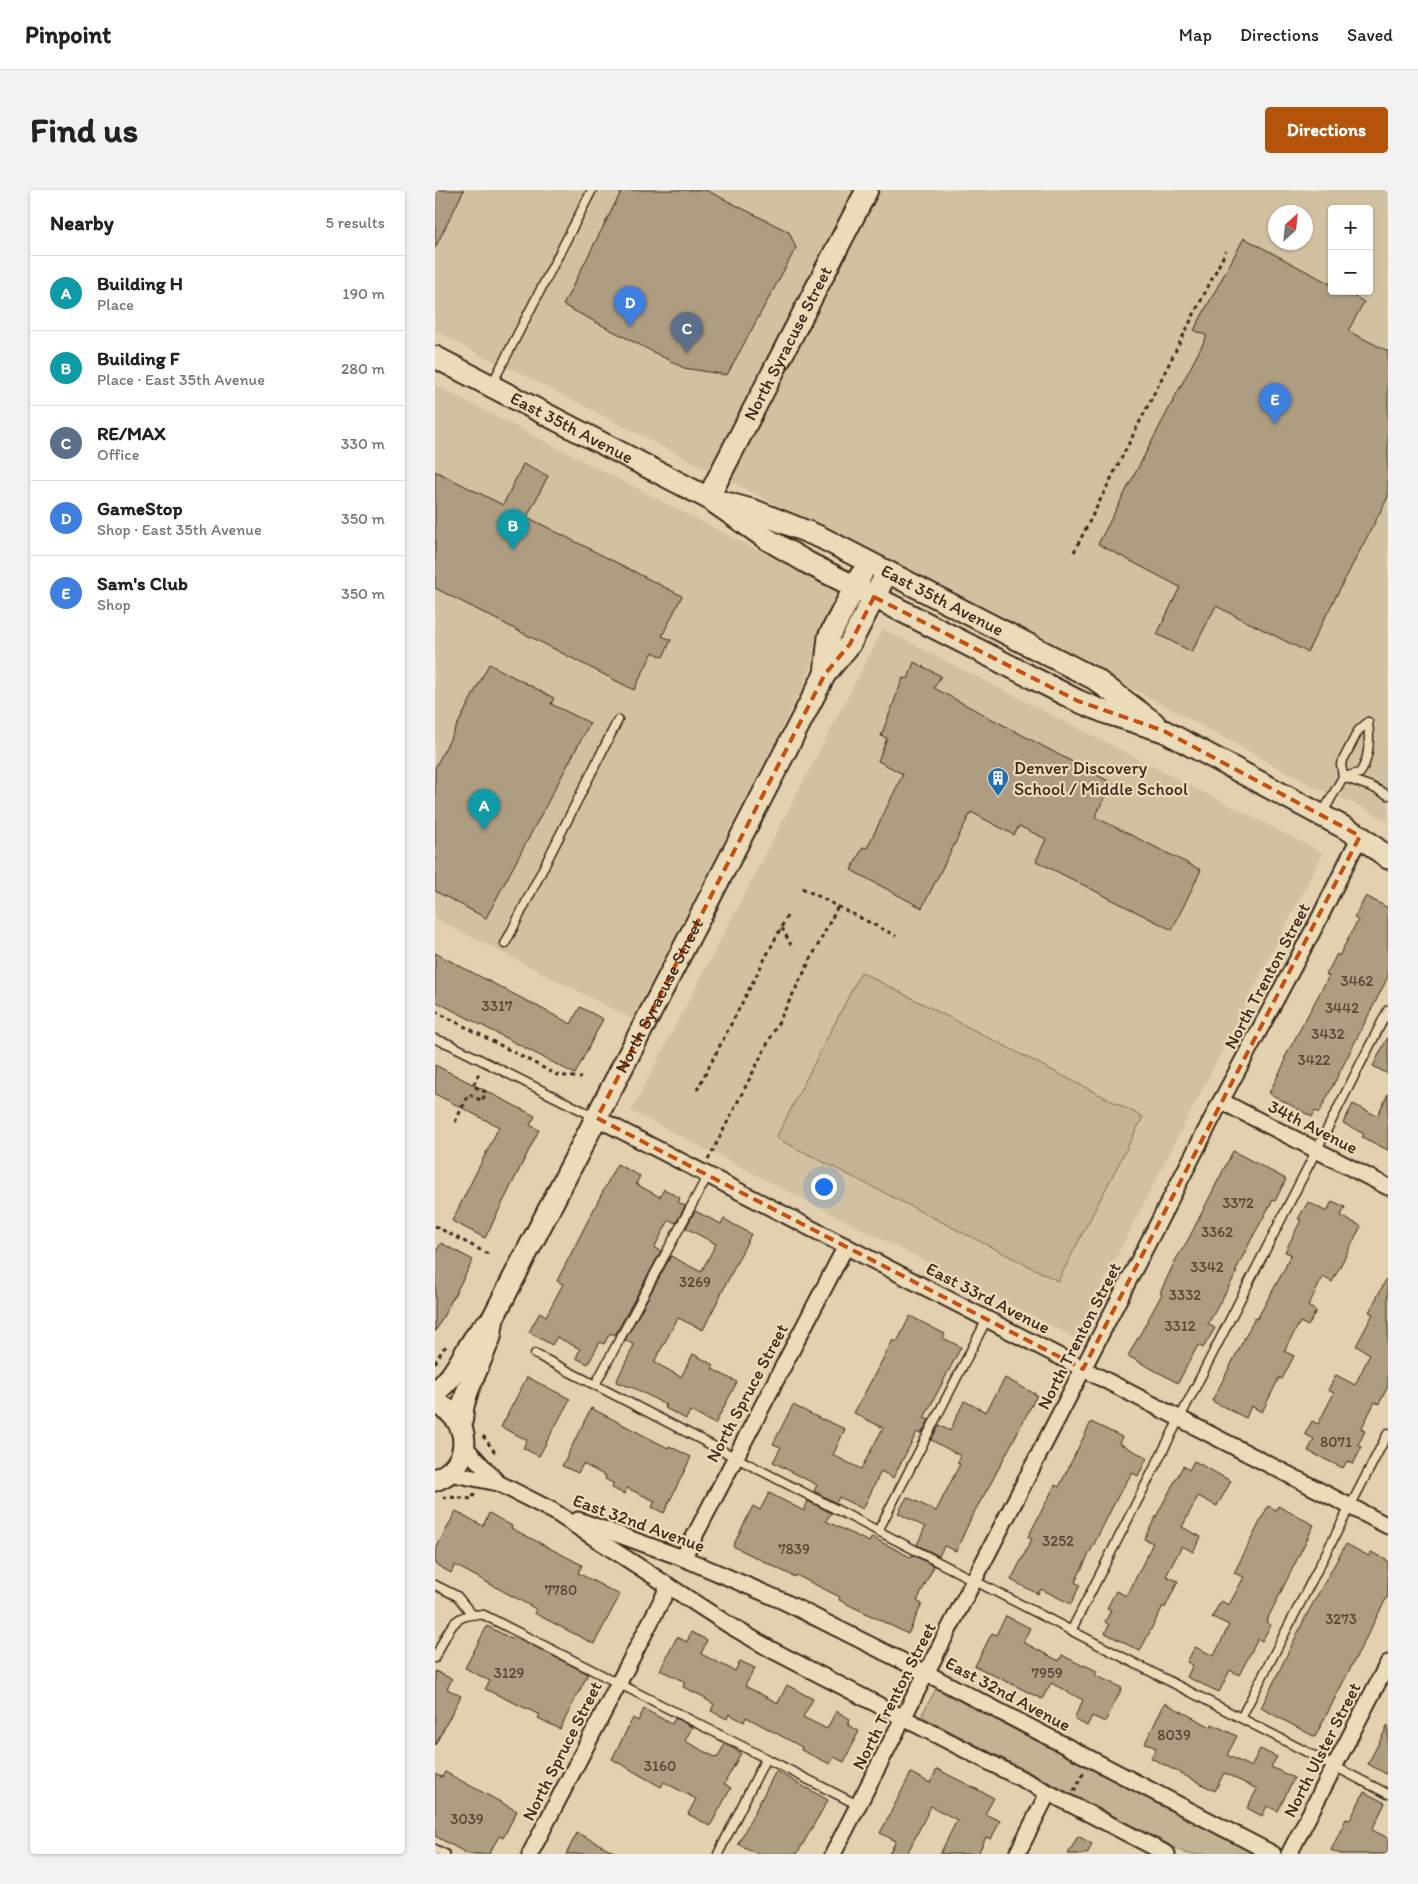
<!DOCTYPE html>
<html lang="en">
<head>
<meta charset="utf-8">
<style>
  body { margin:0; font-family:Itim,sans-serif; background:#f2f2f2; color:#222 }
  .controls { position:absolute; right:15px; top:15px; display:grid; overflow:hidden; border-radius:5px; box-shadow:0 1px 4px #0004 }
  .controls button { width:45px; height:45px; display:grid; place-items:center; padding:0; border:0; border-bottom:1px solid #e0e0e0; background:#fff; color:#222; font:25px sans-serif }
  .compass { position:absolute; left:833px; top:15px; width:45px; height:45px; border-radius:50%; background:#fff; box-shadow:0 1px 4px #0004; rotate:27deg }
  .you { position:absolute; left:388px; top:996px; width:18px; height:18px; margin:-12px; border:4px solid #fff; border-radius:50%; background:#1a73e8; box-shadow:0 0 0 8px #1a73e833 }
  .badge { display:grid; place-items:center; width:32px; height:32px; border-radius:50%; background:#b45309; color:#fff; font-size:16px; font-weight:700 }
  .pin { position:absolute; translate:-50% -41px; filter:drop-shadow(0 1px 2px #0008) }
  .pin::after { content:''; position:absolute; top:26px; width:18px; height:15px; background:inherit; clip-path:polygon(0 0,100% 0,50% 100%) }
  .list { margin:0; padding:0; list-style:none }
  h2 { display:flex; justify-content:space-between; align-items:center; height:65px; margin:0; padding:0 20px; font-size:21px }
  h2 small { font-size:16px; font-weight:400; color:#767676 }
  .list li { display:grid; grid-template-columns:32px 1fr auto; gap:15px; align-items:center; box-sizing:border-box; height:75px; padding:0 20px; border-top:1px solid #e0e0e0 }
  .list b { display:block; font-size:19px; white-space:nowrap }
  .list p { margin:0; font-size:16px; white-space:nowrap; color:#767676 }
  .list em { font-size:16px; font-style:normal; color:#767676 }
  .map { position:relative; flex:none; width:953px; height:1664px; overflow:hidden; border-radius:5px }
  header { display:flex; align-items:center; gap:30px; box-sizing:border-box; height:70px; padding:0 25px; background:#fff; border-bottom:1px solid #e0e0e0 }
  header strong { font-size:24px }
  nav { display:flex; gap:28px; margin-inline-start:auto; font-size:18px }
  .intro { display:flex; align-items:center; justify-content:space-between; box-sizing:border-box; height:120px; padding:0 30px }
  h1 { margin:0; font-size:35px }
  .button { padding:12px 22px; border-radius:5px; background:#b45309; color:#fff; font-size:18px; font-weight:700 }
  main { display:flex; gap:30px; padding:0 30px }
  aside { flex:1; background:#fff; border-radius:5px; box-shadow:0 1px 4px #0004 }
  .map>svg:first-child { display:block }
  .built { fill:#d2c1a1; fill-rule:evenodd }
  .green { fill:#c3b294; stroke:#7f6e59 }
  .building { fill:#ae9d81; stroke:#3b2a1e }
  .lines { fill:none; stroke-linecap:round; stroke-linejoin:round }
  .lane-casing { stroke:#3b2a1e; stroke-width:11 }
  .street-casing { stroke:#3b2a1e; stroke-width:19 }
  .secondary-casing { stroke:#3b2a1e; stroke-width:25 }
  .path { stroke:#3b2a1e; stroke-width:3; stroke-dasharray:4 4; stroke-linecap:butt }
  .lane { stroke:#ecdbb8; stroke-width:8 }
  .street { stroke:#ecdbb8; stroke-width:15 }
  .secondary { stroke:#ecdbb8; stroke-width:21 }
  .marked { fill:none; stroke:#c55010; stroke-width:4; stroke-dasharray:10 6; stroke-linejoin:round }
  .labels { text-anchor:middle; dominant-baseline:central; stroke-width:4.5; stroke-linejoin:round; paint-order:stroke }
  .number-label { font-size:15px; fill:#584737 }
  .street-label { font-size:18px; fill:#3b2a1e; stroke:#ecdbb8 }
  .poi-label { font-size:18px; fill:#3b2a1e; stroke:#ecdbb8; text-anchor:start }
</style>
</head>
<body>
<header>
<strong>Pinpoint</strong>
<nav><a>Map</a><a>Directions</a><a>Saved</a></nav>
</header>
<div class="intro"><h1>Find us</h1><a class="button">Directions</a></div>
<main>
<aside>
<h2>Nearby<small>5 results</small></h2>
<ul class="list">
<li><span class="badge" style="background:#0f9aa8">A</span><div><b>Building H</b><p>Place</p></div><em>190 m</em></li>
<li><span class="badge" style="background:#0f9aa8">B</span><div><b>Building F</b><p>Place · East 35th Avenue</p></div><em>280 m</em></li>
<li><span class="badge" style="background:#5c6f8a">C</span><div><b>RE/MAX</b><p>Office</p></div><em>330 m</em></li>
<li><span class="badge" style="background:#3f7fe0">D</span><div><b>GameStop</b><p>Shop · East 35th Avenue</p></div><em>350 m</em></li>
<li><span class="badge" style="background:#3f7fe0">E</span><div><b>Sam's Club</b><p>Shop</p></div><em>350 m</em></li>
</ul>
</aside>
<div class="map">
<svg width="953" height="1664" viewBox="0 0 953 1664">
  <rect width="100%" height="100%" fill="#e2d0af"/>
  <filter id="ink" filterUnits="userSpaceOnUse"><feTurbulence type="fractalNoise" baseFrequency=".02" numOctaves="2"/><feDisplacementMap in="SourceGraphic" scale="10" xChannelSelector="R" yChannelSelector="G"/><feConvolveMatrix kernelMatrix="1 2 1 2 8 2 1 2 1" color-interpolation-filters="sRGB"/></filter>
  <g filter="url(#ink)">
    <g class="built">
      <path d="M 0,0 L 949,0 L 953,2 L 953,631 L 921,614 L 883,599 L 734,518 L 81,181 L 49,167 L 0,141 ZM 897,19 L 934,19 L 934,101 L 897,101 ZM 841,22 L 871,22 L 871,52 L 841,52 Z"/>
      <path d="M 0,195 L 395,397 L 403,405 L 405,410 L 383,458 L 369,495 L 197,829 L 0,728 Z"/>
      <path d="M 448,439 L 888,663 L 640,1148 L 196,921 Z"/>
    </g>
    <g class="green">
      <path d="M 426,782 L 708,927 L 623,1091 L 341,948 Z"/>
      <path d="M 501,1499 L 503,1500 L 820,1664 L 752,1664 L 490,1528 L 487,1524 Z"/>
    </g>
    <g class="building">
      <path d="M 0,0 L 29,0 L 0,58 Z"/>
      <path d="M 187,0 L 271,0 L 354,42 L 361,58 L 292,185 L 249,178 L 128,115 Z"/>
      <path d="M 809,48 L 897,95 L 897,101 L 909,101 L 929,112 L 913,141 L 953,161 L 953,307 L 872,462 L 781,416 L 757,462 L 722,444 L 745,397 L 663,354 L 772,146 L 759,140 Z"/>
      <path d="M 88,274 L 113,286 L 92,327 L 247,406 L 227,446 L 236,450 L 228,467 L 218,462 L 199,500 L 0,398 L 0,281 L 68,315 Z"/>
      <path d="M 479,472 L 506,486 L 499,498 L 677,593 L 660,627 L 766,680 L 737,740 L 601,671 L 611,649 L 584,636 L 579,645 L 536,622 L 487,718 L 416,680 L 428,657 L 432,658 L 468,584 L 443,571 L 452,548 L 446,546 L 468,488 L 473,489 Z"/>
      <path d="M 54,474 L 119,508 L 116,514 L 155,533 L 51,728 L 0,701 L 0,578 Z"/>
      <path d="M 931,706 L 953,718 L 953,787 L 884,923 L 880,921 L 877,927 L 834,903 L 851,870 L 849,869 L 894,786 L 891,785 L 902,764 L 904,766 L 923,730 L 919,728 Z"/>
      <path d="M 0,763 L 136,834 L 145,817 L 168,829 L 140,884 L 0,811 Z"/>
      <path d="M 953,847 L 953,884 L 938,876 Z"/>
      <path d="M 0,875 L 100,926 L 95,935 L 104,940 L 50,1048 L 17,1031 L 64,937 L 0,904 Z"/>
      <path d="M 953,904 L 953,960 L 927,947 L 929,944 L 908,933 L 918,914 L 942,926 Z"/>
      <path d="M 798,961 L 851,989 L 840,1011 L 838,1010 L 816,1050 L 800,1082 L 802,1082 L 773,1134 L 780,1138 L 768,1158 L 763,1155 L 743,1193 L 693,1166 L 727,1104 L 725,1103 L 740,1071 L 753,1050 Z"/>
      <path d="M 182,974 L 205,986 L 201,994 L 225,1007 L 229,999 L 245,1008 L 243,1012 L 250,1016 L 241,1033 L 234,1030 L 219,1058 L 226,1061 L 180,1145 L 175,1143 L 169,1154 L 165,1152 L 153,1174 L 141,1168 L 145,1159 L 122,1147 L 117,1155 L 94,1142 L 105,1122 L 111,1126 L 128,1094 L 122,1091 Z"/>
      <path d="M 897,1011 L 910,1017 L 906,1026 L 926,1036 L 897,1092 L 888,1087 L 873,1116 L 881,1121 L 873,1136 L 865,1132 L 849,1161 L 859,1166 L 847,1189 L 844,1188 L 827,1222 L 816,1216 L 811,1228 L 777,1211 L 820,1128 L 822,1129 L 849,1080 L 856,1064 L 850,1062 L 866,1030 L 863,1029 L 873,1012 L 892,1022 Z"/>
      <path d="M 260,1021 L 286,1034 L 289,1029 L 316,1044 L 268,1140 L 243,1128 L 219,1172 L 246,1187 L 258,1164 L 279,1175 L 277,1179 L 302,1192 L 280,1234 L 255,1221 L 251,1229 L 230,1218 L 231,1215 L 201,1199 L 181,1192 L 199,1155 L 190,1150 L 236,1066 L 266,1082 L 281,1054 L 251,1038 Z"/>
      <path d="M 6,1053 L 38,1070 L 0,1142 L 0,1064 Z"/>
      <path d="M 953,1086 L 953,1196 L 944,1214 L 940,1212 L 926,1239 L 930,1241 L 923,1255 L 927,1257 L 918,1274 L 912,1271 L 908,1278 L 873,1261 L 879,1249 L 870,1244 L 877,1231 L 883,1234 L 899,1203 L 893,1200 L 901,1185 L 920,1195 L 935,1164 L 921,1156 L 938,1124 L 934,1122 Z"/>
      <path d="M 475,1126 L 510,1144 L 508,1148 L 526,1157 L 489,1228 L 494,1230 L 486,1244 L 482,1242 L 458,1288 L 446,1281 L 428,1319 L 404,1307 L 401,1313 L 379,1301 L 382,1295 L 338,1272 L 346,1257 L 338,1254 L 358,1215 L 388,1230 L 388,1229 L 410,1239 L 398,1265 L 426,1279 L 448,1238 L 419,1223 L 458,1150 L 462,1152 Z"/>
      <path d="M 92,1187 L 135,1209 L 104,1266 L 88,1258 L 92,1250 L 66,1237 Z"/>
      <path d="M 570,1188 L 602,1205 L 557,1291 L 537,1326 L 521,1361 L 509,1356 L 504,1366 L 482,1355 L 490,1337 L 463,1323 L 472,1307 L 501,1321 L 525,1274 L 522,1273 L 526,1266 L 496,1250 L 504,1235 L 515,1241 L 529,1211 L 551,1222 Z"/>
      <path d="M 156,1218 L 233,1258 L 234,1256 L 256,1267 L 229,1323 L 217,1317 L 220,1311 L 192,1298 L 189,1304 L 177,1298 L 179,1294 L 170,1289 L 171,1286 L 148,1274 L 143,1283 L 127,1276 Z"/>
      <path d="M 656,1232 L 687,1247 L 684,1253 L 712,1268 L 703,1286 L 697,1283 L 684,1304 L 640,1392 L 645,1395 L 636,1414 L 606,1399 L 603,1404 L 576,1390 L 597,1349 L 593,1347 L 620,1295 L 624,1297 Z"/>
      <path d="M 759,1271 L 796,1291 L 782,1316 L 763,1306 L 747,1337 L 766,1347 L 758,1362 L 747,1356 L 731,1386 L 743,1391 L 730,1418 L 728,1416 L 705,1461 L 670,1443 L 674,1435 L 670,1432 L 676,1420 L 672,1418 L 681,1401 L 692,1406 L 718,1353 L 709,1349 L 748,1276 L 754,1280 Z"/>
      <path d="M 334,1303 L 369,1321 L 373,1311 L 396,1323 L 391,1331 L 434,1352 L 437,1347 L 475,1367 L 478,1365 L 499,1376 L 482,1411 L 487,1414 L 473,1444 L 404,1410 L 405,1407 L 361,1385 L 360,1387 L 298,1356 L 318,1316 L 325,1320 Z"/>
      <path d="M 833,1316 L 841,1320 L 843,1316 L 879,1335 L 831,1432 L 836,1435 L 827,1451 L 823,1449 L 804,1485 L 795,1480 L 784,1502 L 752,1487 L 758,1475 L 752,1472 L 760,1457 L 779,1466 L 794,1435 L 777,1427 L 786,1411 L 794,1415 L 809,1387 L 799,1383 Z"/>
      <path d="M 21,1321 L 48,1336 L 54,1323 L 77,1336 L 76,1338 L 147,1375 L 143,1383 L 185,1405 L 159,1454 L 99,1423 L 101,1419 L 20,1375 L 16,1383 L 0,1374 L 0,1361 Z"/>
      <path d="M 911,1354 L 934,1366 L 936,1362 L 953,1371 L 953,1405 L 880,1547 L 826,1518 L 872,1424 Z"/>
      <path d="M 571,1426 L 595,1438 L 588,1452 L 624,1471 L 627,1465 L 648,1476 L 649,1475 L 662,1481 L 660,1485 L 687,1498 L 670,1532 L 657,1526 L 652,1536 L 639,1529 L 648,1510 L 616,1493 L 607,1509 L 540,1476 L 557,1443 L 561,1445 Z"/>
      <path d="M 52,1436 L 77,1449 L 79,1446 L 153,1484 L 125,1539 L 103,1528 L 105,1525 L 50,1499 L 55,1491 L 30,1478 Z"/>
      <path d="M 256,1442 L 272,1450 L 266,1464 L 300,1481 L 305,1471 L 320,1478 L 310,1496 L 343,1513 L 352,1495 L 378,1509 L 368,1527 L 392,1539 L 401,1521 L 415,1529 L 413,1535 L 424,1541 L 409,1572 L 399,1567 L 395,1574 L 366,1560 L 367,1557 L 311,1527 L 309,1532 L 294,1524 L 292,1529 L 276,1521 L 279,1514 L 270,1509 L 271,1508 L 248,1497 L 250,1492 L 225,1480 L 242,1447 L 252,1452 Z"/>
      <path d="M 0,1481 L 17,1489 L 12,1499 L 26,1506 L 0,1555 Z"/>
      <path d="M 730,1513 L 776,1537 L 777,1534 L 802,1546 L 792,1565 L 816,1577 L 825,1559 L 842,1567 L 836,1577 L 859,1588 L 843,1621 L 832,1616 L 827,1626 L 812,1618 L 822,1599 L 789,1583 L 780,1601 L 716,1568 L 721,1558 L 710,1553 Z"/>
      <path d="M 209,1519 L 237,1534 L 240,1528 L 257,1537 L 250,1551 L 282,1568 L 290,1554 L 306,1563 L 289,1594 L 296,1598 L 275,1636 L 253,1624 L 261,1609 L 229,1592 L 226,1597 L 177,1569 L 198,1528 L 203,1531 Z"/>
      <path d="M 953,1535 L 953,1585 L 933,1574 Z"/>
      <path d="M 502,1579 L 559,1608 L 550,1624 L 565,1631 L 556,1649 L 551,1647 L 543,1664 L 505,1664 L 522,1630 L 496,1616 L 472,1664 L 454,1664 L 461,1651 L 445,1643 L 476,1583 L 495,1593 Z"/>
      <path d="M 341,1581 L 393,1610 L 362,1664 L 323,1664 L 303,1654 Z"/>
      <path d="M 10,1582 L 82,1621 L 68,1648 L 64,1646 L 54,1664 L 33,1664 L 0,1646 L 0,1584 L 7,1587 Z"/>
      <path d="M 929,1602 L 950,1613 L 937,1640 L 953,1648 L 953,1664 L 905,1664 L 896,1660 L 911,1629 L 915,1630 Z"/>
      <path d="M 142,1643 L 162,1653 L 183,1664 L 131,1664 Z"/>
      <path d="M 643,1646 L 657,1654 L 652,1664 L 633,1664 Z"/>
    </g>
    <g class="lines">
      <g class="lane-casing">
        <g id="lane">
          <path d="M 57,194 L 157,0"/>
          <path d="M 908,587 L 925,583 C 935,568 935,549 933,532"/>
          <path d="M 908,587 L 937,597 L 953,605"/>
          <path d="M 887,624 L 908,587 L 906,574 L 923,541 L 933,532"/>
          <path d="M 70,754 L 183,530"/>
          <path d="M 0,849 L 14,854 L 160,927"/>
          <path d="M 100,1164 L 953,1604"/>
          <path d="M 160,1195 L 273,985"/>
          <path d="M 443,1341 L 552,1129"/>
          <path d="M 0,1395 L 22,1406 L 36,1423"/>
          <path d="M 636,1441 L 953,820"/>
          <path d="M 0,1468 C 13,1443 16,1421 49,1425 L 423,1615"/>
          <path d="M 806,1528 L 953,1243"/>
          <path d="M 0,1659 L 10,1664"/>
          <path d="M 283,1664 L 331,1568"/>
        </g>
      </g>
      <g class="street-casing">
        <g id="street">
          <path d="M 786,911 L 953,997"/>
          <path d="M 162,928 L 953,1336"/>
          <path d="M 29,1256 L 63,1293"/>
          <path d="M 14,1283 L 63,1293 L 118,1321 L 294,1435 L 337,1460 L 732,1664"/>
          <path d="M 143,1330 L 248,1368 L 348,1411 L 491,1483 L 838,1664"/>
          <path d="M 248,1368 L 411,1056"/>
          <path d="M 95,1664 L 234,1396"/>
          <path d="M 398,1664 L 786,911 L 882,733 L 925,646"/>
          <path d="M 582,1664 L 613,1603"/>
          <path d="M 854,1664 L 953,1473"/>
        </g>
      </g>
      <g class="secondary-casing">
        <g id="secondary">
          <path id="s1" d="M 0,167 L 273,308 L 332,349 L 373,373 L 643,511 L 672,523 L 729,541 L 925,646 L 953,668"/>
          <path id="s2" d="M 273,308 L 432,0"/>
          <path id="s3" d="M 287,312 L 320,321 L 385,347 L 660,489 L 719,533"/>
          <path d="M 390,484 L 394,447 L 426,385"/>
          <path d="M 0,1202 C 25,1184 31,1152 53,1133"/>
          <path d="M 0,1213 C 38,1228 39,1276 0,1290"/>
          <path id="s4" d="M 26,1236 L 28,1216 L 32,1202 L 55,1147 L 58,1128 L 390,484 L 415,454 L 452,382"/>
        </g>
      </g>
      <g class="path">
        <path d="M 639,362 L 791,61"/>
        <path d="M 367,698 L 461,746"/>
        <path d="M 347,738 L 356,755"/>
        <path d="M 0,821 L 122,885 L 146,888"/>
        <path d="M 262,900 L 352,726"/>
        <path d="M 20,932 L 34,904 L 47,911 L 51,902 L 38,896 L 45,881"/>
        <path d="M 273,970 L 403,716"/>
        <path d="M 0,1036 L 55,1065"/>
        <path d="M 0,1173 L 8,1159 L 12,1156"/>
        <path d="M 48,1246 L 59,1261 L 56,1265"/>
        <path d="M 8,1308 L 14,1307 L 38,1309 L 39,1303"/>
        <path d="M 639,1601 L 649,1582"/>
      </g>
      <use href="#lane" class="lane"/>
      <use href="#street" class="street"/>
      <use href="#secondary" class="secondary"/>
    </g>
  </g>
  <path class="marked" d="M 439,407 L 643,511 L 729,541 L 925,646 L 648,1179 L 162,928 L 390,484 L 415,454 Z"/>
  <defs>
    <g id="building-pin" transform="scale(1.125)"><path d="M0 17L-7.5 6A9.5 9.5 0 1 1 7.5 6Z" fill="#1f6fb2" stroke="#ecdbb8"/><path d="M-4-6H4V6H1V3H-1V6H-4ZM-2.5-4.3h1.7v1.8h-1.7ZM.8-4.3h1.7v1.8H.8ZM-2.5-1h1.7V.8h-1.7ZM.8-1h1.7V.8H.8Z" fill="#fff"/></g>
  </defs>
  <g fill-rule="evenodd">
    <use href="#building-pin" x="563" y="588"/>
  </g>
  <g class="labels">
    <g class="number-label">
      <text x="922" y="791">3462</text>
      <text x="62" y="816">3317</text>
      <text x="907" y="818">3442</text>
      <text x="893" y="844">3432</text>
      <text x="879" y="870">3422</text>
      <text x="803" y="1013">3372</text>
      <text x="782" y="1042">3362</text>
      <text x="772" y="1077">3342</text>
      <text x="260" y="1092">3269</text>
      <text x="750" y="1105">3332</text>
      <text x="745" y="1136">3312</text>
      <text x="901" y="1252">8071</text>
      <text x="623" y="1351">3252</text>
      <text x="359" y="1359">7839</text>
      <text x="126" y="1400">7780</text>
      <text x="906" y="1429">3273</text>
      <text x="74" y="1483">3129</text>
      <text x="612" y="1483">7959</text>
      <text x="739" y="1545">8039</text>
      <text x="225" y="1576">3160</text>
      <text x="32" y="1629">3039</text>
    </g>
    <g class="street-label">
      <text stroke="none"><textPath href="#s2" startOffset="174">North Syracuse Street</textPath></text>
      <text stroke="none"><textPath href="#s1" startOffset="154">East 35th Avenue</textPath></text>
      <text stroke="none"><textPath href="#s3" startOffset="242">East 35th Avenue</textPath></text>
      <text transform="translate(832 786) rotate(-62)">North Trenton Street</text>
      <text stroke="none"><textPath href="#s4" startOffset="476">North Syracuse Street</textPath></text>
      <text transform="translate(878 937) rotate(27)">34th Avenue</text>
      <text transform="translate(553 1108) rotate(27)">East 33rd Avenue</text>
      <text transform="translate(644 1146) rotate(-63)">North Trenton Street</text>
      <text transform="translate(312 1203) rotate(-62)">North Spruce Street</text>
      <text transform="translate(204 1333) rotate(20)">East 32nd Avenue</text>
      <text transform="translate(573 1504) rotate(28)">East 32nd Avenue</text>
      <text transform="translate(459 1506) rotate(-63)">North Trenton Street</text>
      <text transform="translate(887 1560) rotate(-63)">North Ulster Street</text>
      <text transform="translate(127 1561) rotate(-63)">North Spruce Street</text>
    </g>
    <g class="poi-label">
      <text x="579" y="578">Denver Discovery<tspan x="579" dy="21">School / Middle School</tspan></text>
    </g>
  </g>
</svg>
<div class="controls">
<button>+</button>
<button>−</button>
</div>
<svg class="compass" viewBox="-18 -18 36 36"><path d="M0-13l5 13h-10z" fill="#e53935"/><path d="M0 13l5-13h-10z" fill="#767676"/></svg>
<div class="you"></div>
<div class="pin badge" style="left:49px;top:640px;background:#0f9aa8">A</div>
<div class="pin badge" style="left:78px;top:360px;background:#0f9aa8">B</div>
<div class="pin badge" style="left:252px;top:163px;background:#5c6f8a">C</div>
<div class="pin badge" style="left:195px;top:137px;background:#3f7fe0">D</div>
<div class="pin badge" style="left:840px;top:234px;background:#3f7fe0">E</div>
</div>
</main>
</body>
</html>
